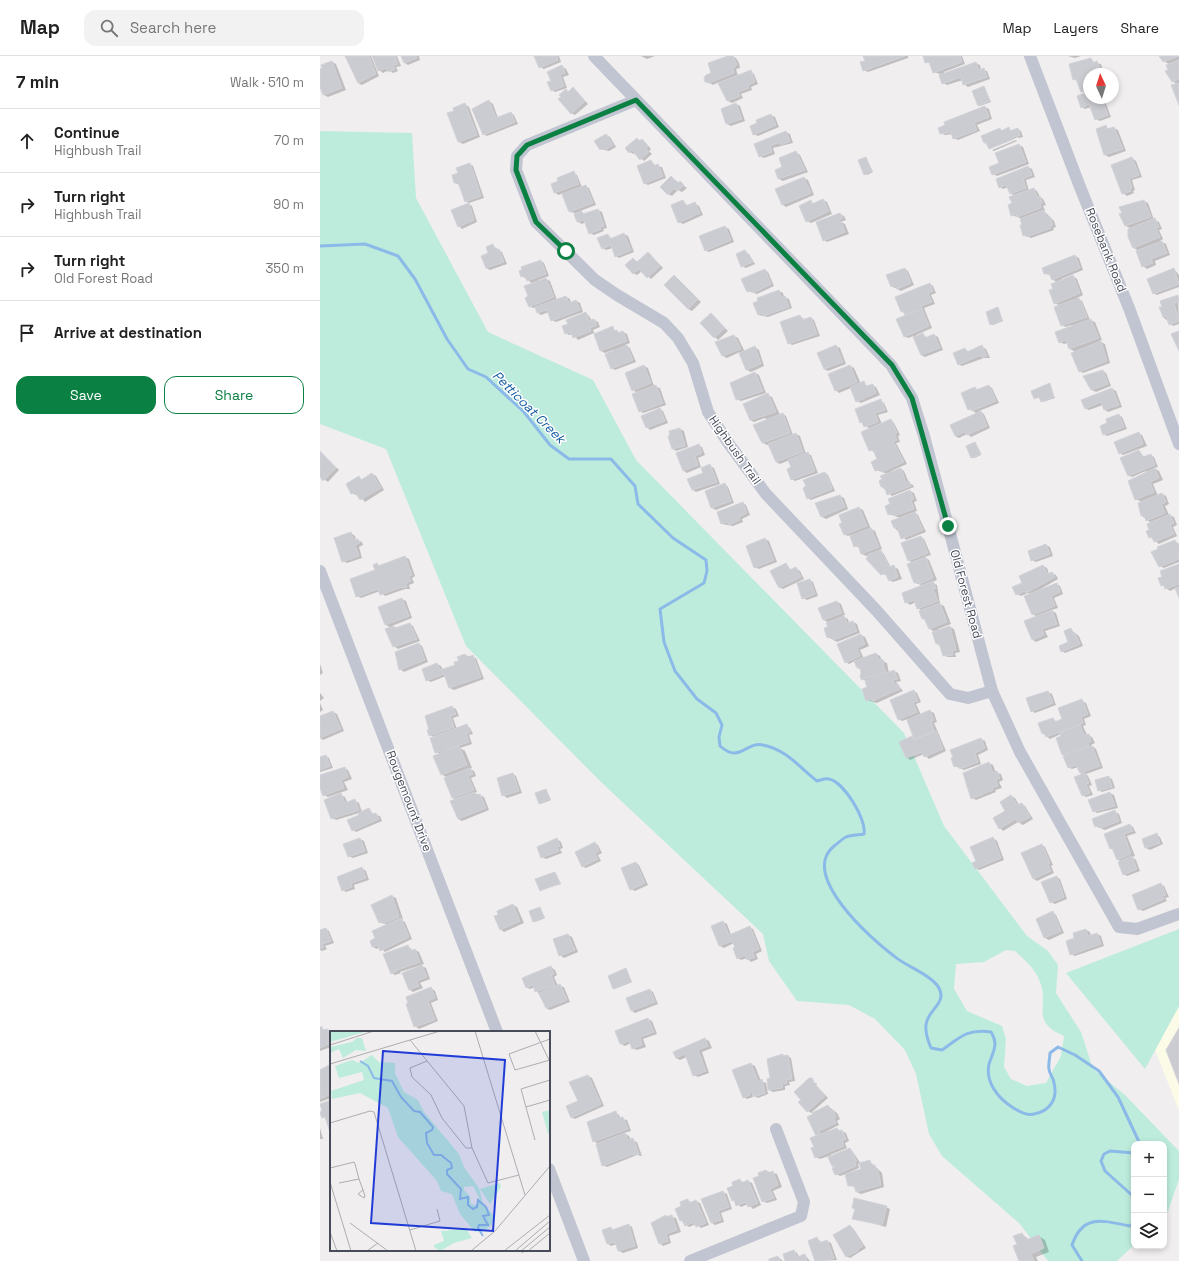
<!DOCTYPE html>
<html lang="en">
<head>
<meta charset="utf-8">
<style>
  body { margin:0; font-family:"Space Grotesk",sans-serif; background:#f2f2f2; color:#222 }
  .controls { position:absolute; right:12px; bottom:12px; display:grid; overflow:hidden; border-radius:8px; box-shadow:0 2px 6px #0003 }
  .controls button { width:36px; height:36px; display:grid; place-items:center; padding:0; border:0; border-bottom:1px solid #e0e0e0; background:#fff; color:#222; font:20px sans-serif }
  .compass { position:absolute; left:763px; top:12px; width:36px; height:36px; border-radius:50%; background:#fff; box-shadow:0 2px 6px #0003; rotate:356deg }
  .stop { position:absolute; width:12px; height:12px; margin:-9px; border:3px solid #0b8043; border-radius:50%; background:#fff }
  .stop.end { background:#0b8043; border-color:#fff; box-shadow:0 1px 4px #0008 }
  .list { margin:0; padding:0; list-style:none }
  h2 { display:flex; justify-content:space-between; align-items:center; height:52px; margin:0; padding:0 16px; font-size:17px }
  h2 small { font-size:13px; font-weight:400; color:#767676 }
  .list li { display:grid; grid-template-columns:26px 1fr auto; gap:12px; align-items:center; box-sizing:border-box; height:64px; padding:0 16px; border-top:1px solid #e0e0e0 }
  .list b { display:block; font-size:15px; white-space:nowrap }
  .list p { margin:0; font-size:13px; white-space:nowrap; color:#767676 }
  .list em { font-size:13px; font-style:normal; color:#767676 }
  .actions { display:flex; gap:8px; padding:12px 16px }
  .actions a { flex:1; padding:9px 0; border:1px solid #0b8043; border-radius:12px; text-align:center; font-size:14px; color:#0b8043 }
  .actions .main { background:#0b8043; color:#fff }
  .icon { flex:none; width:22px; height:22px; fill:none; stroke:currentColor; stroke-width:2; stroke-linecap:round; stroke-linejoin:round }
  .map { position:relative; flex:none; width:859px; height:1205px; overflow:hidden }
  header { display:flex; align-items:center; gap:24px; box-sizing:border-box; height:56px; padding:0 20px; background:#fff; border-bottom:1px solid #e0e0e0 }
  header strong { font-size:19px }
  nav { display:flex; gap:22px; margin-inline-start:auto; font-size:14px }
  .search { width:280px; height:36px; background:#f2f2f2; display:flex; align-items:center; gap:10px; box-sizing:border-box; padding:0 14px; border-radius:12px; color:#767676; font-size:15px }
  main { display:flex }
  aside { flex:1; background:#fff }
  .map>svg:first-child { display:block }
  .commercial { fill:#fbfbe7 }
  .green { fill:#bdecdd; fill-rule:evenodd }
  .shadow { fill:#0003; fill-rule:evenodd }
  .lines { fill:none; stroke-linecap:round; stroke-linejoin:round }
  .stream { stroke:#8cbae8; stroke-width:3 }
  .building { fill:#cbccd2; stroke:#d2d2d9 }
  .minor { stroke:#c1c5d2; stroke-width:12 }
  .route { stroke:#0b8043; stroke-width:5 }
  .labels { text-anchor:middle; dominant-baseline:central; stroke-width:3; stroke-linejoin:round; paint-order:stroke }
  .street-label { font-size:12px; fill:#474b5a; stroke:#fff }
  .water-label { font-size:13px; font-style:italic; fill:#125aa1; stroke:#fff }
  .inset-river { fill:none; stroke:#8cbae8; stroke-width:2 }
  .inset-road { fill:none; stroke:#acadb3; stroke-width:1 }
  .view { fill:#213bd7; fill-opacity:0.15; stroke:#213bd7; stroke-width:2 }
  .inset-edge { fill:none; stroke:#474b5a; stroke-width:2 }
</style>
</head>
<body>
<header>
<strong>Map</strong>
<div class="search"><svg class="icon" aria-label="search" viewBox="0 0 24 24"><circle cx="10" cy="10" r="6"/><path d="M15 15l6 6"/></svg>Search here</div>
<nav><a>Map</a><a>Layers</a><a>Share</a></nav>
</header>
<main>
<aside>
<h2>7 min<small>Walk · 510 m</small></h2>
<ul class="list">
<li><svg class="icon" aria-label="ahead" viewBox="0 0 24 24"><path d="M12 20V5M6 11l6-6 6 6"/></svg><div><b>Continue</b><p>Highbush Trail</p></div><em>70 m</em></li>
<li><svg class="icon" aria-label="right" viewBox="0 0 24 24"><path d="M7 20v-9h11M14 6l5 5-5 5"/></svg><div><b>Turn right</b><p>Highbush Trail</p></div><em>90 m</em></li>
<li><svg class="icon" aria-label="right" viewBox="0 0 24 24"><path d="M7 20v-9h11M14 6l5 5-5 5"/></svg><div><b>Turn right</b><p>Old Forest Road</p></div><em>350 m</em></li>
<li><svg class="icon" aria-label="arrive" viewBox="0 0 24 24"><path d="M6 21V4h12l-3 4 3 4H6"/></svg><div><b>Arrive at destination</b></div></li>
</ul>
<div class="actions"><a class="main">Save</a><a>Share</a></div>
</aside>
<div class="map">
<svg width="859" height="1205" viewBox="0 0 859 1205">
  <rect width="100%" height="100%" fill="#f0eeee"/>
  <path class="commercial" d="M 859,950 L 859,1055 L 835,994 Z"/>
  <g class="green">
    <path d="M 0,75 L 92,77 L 96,142 L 168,276 L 273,324 L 316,404 L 584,677 L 624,770 L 707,880 L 728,895 L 738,909 L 736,937 L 761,976 L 773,1013 L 805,1039 L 859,1095 L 859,1123 L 848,1155 L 844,1159 L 844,1088 L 814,1088 L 814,1189 L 799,1203 L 797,1205 L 728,1205 L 699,1167 L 622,1100 L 609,1078 L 596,1018 L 585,994 L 555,963 L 529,949 L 477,945 L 449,905 L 443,878 L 281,726 L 146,590 L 66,393 L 0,368 ZM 686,894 L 695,895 C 705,904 715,912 720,926 C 730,950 709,965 744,980 L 741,1000 L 726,1027 L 707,1030 L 691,1023 L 684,1011 L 686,983 L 682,970 L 647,955 L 634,933 L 636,908 L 664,906 Z"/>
    <path d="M 859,873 L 859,950 L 825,1013 L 746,917 Z"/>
  </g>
  <g class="shadow">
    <path d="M 26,0 L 51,0 L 59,20 L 42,29 L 38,27 Z"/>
    <path d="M 53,0 L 77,0 L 81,10 L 76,11 L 78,15 L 73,17 L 69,14 L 63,17 L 59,14 Z"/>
    <path d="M 82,0 L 99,0 L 100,4 L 88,9 L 85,7 Z"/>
    <path d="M 218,0 L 239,0 L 241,6 L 224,13 L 220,11 Z"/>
    <path d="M 321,0 L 335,0 L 327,3 Z"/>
    <path d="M 411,0 L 416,2 L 419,7 L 420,12 L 416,13 L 418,20 L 430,15 L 434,18 L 438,28 L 431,31 L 432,34 L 421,38 L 423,42 L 412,47 L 408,45 L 399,26 L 393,29 L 386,25 Z"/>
    <path d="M 544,0 L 588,0 L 588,2 L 548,16 L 544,14 L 546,5 Z"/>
    <path d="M 604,0 L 642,0 L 645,8 L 624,16 L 624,18 L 656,7 L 660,9 L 661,14 L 667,15 L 670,23 L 648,31 L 644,28 L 643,24 L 627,29 L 623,27 L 620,18 L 614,16 L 611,8 L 606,6 Z"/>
    <path d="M 748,0 L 761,0 L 755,2 Z"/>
    <path d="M 841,0 L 859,0 L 859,48 L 857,28 L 852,25 L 849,14 L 850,9 L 844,5 Z"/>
    <path d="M 771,3 L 775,7 L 781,8 L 784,18 L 769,18 L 769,36 L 767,37 L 769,38 L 769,42 L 793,42 L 793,36 L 795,42 L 785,45 L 791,61 L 780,65 L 776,63 L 771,51 L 765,53 L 762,51 L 766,38 L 762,35 L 758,26 L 754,23 Z"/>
    <path d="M 12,6 L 16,8 L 26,34 L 8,41 L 4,39 L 0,29 L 0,14 Z"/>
    <path d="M 242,10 L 246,13 L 249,19 L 243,21 L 247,32 L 235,36 L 232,34 L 232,25 Z"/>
    <path d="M 664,31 L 671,46 L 660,50 L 659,50 Z"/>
    <path d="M 253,32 L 268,48 L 255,59 L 251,57 L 246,35 L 249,36 Z"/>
    <path d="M 169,45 L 173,48 L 178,62 L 191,57 L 194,59 L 198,68 L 167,80 L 163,78 Z"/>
    <path d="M 145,48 L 149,51 L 160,81 L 143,88 L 139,86 L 129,58 Z"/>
    <path d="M 416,48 L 420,50 L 425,65 L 411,70 L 407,68 L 402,53 Z"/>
    <path d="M 665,51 L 669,53 L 672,63 L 657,69 L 660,75 L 638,84 L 634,82 L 633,78 L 625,79 L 621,77 Z"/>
    <path d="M 451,59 L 455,61 L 459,71 L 438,80 L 434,78 Z"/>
    <path d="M 785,70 L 790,74 L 794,72 L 798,74 L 806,95 L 789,101 L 785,99 L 777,74 Z"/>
    <path d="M 689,73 L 693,75 L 697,73 L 701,75 L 703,81 L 699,82 L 698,81 L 671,92 L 671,93 L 664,86 L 680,74 L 683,75 Z"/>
    <path d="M 466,76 L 470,78 L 473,87 L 453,92 L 455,98 L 444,102 L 440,100 L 435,88 Z"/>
    <path d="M 286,79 L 290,81 L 296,91 L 289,95 L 280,93 Z"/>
    <path d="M 317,83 L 325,86 L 331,93 L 329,95 L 332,98 L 324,105 L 315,97 L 313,98 L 310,96 Z"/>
    <path d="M 696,84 L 697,85 L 674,95 L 672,94 Z"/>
    <path d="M 699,89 L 703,91 L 709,108 L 677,120 L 673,118 L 680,108 L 676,98 Z"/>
    <path d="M 476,96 L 480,99 L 488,116 L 463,125 L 459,123 L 456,114 L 463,112 Z"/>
    <path d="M 546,102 L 553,116 L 547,119 L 545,118 Z"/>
    <path d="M 812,102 L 816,105 L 822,121 L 812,124 L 815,134 L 813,135 L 814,137 L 807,140 L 803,137 Z"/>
    <path d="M 331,105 L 336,110 L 342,111 L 346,122 L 328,129 L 324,127 Z"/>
    <path d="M 150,108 L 153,110 L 164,142 L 149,147 L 145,145 L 140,129 L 135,127 L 133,120 L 139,117 Z"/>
    <path d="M 708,111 L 712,113 L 715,121 L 706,124 L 709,135 L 714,133 L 717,135 L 720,141 L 723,143 L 726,149 L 723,150 L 725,154 L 723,154 L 734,165 L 736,171 L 733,172 L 734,174 L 711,182 L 704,179 L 702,163 L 692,159 L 695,140 L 690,137 L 688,131 L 683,133 L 680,131 Z"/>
    <path d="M 254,117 L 257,119 L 262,131 L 265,130 L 269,132 L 276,149 L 260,155 L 265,158 L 278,154 L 282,156 L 287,172 L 283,173 L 284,175 L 274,179 L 270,177 L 266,166 L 262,168 L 258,166 L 255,157 L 250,156 L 243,137 L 239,139 L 235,137 Z"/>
    <path d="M 351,121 L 367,132 L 362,136 L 358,134 L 352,140 L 348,138 Z"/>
    <path d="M 484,122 L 488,124 L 494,139 L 466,151 L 463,149 L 456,134 Z"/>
    <path d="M 503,144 L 507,146 L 512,158 L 491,167 L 487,165 L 491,146 L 495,148 Z"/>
    <path d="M 363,145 L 368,150 L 375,148 L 379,150 L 383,159 L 363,168 L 359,166 Z"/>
    <path d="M 824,145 L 828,147 L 834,164 L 839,166 L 842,173 L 839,174 L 843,183 L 840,185 L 846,188 L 850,199 L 835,205 L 836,209 L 827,213 L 823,210 L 819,195 L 814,192 L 809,180 L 812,173 L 806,170 Z"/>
    <path d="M 149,148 L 152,150 L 157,166 L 142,173 L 139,170 Z"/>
    <path d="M 520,158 L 524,160 L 526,164 L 521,166 L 525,168 L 529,178 L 507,186 L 504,184 Z"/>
    <path d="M 405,171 L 409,173 L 414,186 L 389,196 L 385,194 L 380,181 Z"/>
    <path d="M 304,178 L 308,180 L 314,196 L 299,202 L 296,200 L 293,192 L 286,194 L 283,192 L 288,179 L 292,183 Z"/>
    <path d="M 173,190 L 182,196 L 187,208 L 170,214 L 166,212 Z"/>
    <path d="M 425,196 L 429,198 L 435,208 L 426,212 L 422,210 Z"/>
    <path d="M 329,197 L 343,212 L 331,223 L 322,215 L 317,219 L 313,217 L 313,203 L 318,207 Z"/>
    <path d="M 755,200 L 759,202 L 763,214 L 741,223 L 742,225 L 753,220 L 757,223 L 763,239 L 757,242 L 762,245 L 770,264 L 775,266 L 782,284 L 779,285 L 785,288 L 790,307 L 763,317 L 760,315 L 756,296 L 750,293 L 748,287 L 744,288 L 740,286 L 752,271 L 751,269 L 746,271 L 742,269 L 740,250 L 735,247 L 734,233 L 738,227 L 732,223 L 731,219 L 725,218 Z"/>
    <path d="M 221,205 L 224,207 L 229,220 L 218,224 L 219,226 L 226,223 L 230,225 L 237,244 L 246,241 L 250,243 L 251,247 L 256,245 L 260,247 L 263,256 L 236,266 L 232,264 L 229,256 L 221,259 L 218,257 L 216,251 L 213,252 L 209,250 L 213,228 L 202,220 Z"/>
    <path d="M 585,213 L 588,215 L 594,229 L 581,235 L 571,230 Z"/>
    <path d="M 854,213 L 859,219 L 859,231 L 837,239 L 833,237 Z"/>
    <path d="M 445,214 L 448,216 L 454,230 L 437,238 L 428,235 Z"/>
    <path d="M 354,220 L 381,246 L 372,255 L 368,253 Z"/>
    <path d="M 610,228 L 613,230 L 616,237 L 611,239 L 615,248 L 604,252 L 612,272 L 596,279 L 596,281 L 603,278 L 607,282 L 614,279 L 618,281 L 623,294 L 605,301 L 601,299 L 594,280 L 588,282 L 584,280 L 587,260 L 582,255 Z"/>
    <path d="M 459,235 L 463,237 L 464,241 L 469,243 L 472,252 L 448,261 L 438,259 L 439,246 Z"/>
    <path d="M 858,240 L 859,268 L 853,270 L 843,261 L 841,246 Z"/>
    <path d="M 678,252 L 683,265 L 673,269 L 671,268 Z"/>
    <path d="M 266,257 L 269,260 L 272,265 L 274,264 L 278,266 L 280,271 L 273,274 L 275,278 L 292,272 L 300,277 L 303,276 L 307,278 L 310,287 L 305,289 L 310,292 L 316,306 L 295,314 L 292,312 L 293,294 L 285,297 L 281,295 L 274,277 L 258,284 L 253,278 L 249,279 L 246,277 L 249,268 Z"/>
    <path d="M 391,258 L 408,275 L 398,284 L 381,267 Z"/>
    <path d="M 480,260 L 485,264 L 491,262 L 494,264 L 500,280 L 472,289 L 469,287 Z"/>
    <path d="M 414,280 L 418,282 L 425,296 L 435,291 L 439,294 L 444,310 L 431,316 L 427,314 L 420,296 L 407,302 L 403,300 Z"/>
    <path d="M 516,290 L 520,292 L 526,308 L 508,315 L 504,313 Z"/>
    <path d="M 662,291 L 666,293 L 670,302 L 664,302 L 642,310 L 638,308 L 645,293 L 649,296 Z"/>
    <path d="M 324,310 L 328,312 L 334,330 L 340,332 L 346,349 L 323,357 L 320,355 L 317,337 L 313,334 Z"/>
    <path d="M 530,310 L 534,312 L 541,328 L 544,327 L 548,331 L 552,329 L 556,331 L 560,339 L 541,347 L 537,345 L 531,332 L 519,337 L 516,334 L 509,319 Z"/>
    <path d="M 783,315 L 786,317 L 791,330 L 776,336 L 772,334 Z"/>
    <path d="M 435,317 L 439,319 L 446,337 L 421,345 L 417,343 Z"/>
    <path d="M 729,328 L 735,342 L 723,346 L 720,342 L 715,342 Z"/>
    <path d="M 669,330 L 672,332 L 679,347 L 659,355 L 664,358 L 670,372 L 651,381 L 647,378 L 639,382 L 635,380 L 658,358 L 649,353 L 655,332 L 659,334 Z"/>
    <path d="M 792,333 L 796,335 L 802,351 L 788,356 L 785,354 L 783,349 L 769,354 L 765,352 Z"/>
    <path d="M 448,339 L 452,341 L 460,359 L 463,358 L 466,360 L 473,379 L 476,378 L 480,380 L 486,398 L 491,399 L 498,417 L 475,425 L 472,423 L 473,412 L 470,404 L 460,408 L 456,406 L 449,388 L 447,389 L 443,387 L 434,369 L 448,364 L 445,362 L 434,366 L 430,364 Z"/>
    <path d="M 560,345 L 564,347 L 568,356 L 558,359 L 562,368 L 571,364 L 574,367 L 580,379 L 578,380 L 580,386 L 576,387 L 587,408 L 571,415 L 572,417 L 581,413 L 584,415 L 589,427 L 593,429 L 594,431 L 572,440 L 562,431 L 568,418 L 556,414 L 558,404 L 555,396 L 550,394 L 550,373 L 541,366 Z"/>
    <path d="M 340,353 L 343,355 L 348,367 L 330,374 L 327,371 Z"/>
    <path d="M 799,359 L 802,361 L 807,373 L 787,380 L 784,378 L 789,368 Z"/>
    <path d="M 360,373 L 364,375 L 368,391 L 356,395 L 353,393 Z"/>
    <path d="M 818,377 L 822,379 L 827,390 L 803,399 L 800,397 Z"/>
    <path d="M 655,387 L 661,399 L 654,402 L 652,401 Z"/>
    <path d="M 378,389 L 382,391 L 385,399 L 378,402 L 381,411 L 367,417 L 364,415 Z"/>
    <path d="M 819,395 L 825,402 L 830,399 L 834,401 L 838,411 L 834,412 L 839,415 L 843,424 L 833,428 L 838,440 L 842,438 L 846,440 L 849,448 L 845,450 L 849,459 L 854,461 L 857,469 L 853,471 L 857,480 L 839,488 L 830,481 L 831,467 L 822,460 L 819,447 L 822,446 L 816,443 L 826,415 L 812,421 L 808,419 Z"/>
    <path d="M 0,396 L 19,414 L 8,426 L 0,420 Z"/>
    <path d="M 390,410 L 394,412 L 400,428 L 376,436 L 373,434 Z"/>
    <path d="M 505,417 L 508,419 L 515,435 L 491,444 L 488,442 Z"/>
    <path d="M 52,418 L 56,420 L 64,434 L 45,446 L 38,438 L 36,439 L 32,437 L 39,422 L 43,424 Z"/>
    <path d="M 405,428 L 408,431 L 414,447 L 396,454 L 392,452 Z"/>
    <path d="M 590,435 L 594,437 L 597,445 L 594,446 L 597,455 L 594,456 L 598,459 L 606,476 L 586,484 L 574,471 L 580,462 L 569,458 L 571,449 Z"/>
    <path d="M 520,440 L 524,442 L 528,453 L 506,463 L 502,461 L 497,447 Z"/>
    <path d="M 423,447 L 426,449 L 430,459 L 422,463 L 423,466 L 413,470 L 402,468 Z"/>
    <path d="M 539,452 L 543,454 L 551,473 L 555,475 L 562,493 L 559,494 L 564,498 L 571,512 L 574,511 L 578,513 L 582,523 L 573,526 L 569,524 L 567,519 L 562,518 L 551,498 L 546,500 L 542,498 L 540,492 L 535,490 L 531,479 L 528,480 L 524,478 Z"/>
    <path d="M 31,477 L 35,480 L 36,484 L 42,486 L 43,489 L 39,491 L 42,502 L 27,507 L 23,505 Z"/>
    <path d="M 601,481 L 604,483 L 611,499 L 604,501 L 609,504 L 617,524 L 612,526 L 617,529 L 620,548 L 624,550 L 631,568 L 618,573 L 618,575 L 630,571 L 634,573 L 640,596 L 635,597 L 636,601 L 628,601 L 624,599 L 621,590 L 617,588 L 613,576 L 615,576 L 610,573 L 606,565 L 603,563 L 600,556 L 602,555 L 598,552 L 596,546 L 590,549 L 586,546 L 604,530 L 595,527 L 593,507 L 588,504 Z"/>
    <path d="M 445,483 L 449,485 L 457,506 L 439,513 L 435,511 Z"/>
    <path d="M 855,485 L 859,488 L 859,506 L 844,512 L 840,510 Z"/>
    <path d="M 726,489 L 730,491 L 733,500 L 716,506 L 712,504 Z"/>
    <path d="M 85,501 L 89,503 L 95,520 L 92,522 L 94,527 L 89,529 L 90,533 L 85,533 L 65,540 L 60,535 L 41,542 L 37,540 L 56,514 L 57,508 L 60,510 Z"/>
    <path d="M 466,508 L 472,515 L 476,512 L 480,515 L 484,523 L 463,533 L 459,531 Z"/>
    <path d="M 859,509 L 859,539 L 856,532 L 850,535 L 842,529 L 843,521 Z"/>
    <path d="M 723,510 L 727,512 L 729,518 L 732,517 L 736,519 L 738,523 L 719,534 L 720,535 L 737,528 L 740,530 L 743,538 L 734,542 L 738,552 L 731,554 L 736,557 L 740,570 L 725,575 L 728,581 L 716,586 L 712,583 L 717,561 L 713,558 L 711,539 L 708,537 L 701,540 L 697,538 L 703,527 Z"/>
    <path d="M 490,524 L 493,526 L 498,540 L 487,544 L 483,542 Z"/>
    <path d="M 82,543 L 86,545 L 92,562 L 72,570 L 77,572 L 90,568 L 93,570 L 100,585 L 78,593 L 74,590 L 71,572 L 66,569 Z"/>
    <path d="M 517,546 L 521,548 L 525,559 L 522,560 L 528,563 L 529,567 L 533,566 L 537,568 L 540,577 L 517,586 L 508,581 L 509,567 L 504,564 Z"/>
    <path d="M 751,574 L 759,580 L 763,590 L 745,597 L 742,595 L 750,586 Z"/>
    <path d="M 541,579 L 545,581 L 549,590 L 540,594 L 544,603 L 556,598 L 560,600 L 562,605 L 567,607 L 569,617 L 574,615 L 578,617 L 581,625 L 576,626 L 583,635 L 557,647 L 547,644 L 549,632 L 546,625 L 542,623 L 541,614 L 538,612 L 535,605 L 529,608 L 526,606 Z"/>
    <path d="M 99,588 L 102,590 L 108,606 L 84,616 L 80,613 Z"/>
    <path d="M 145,599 L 156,602 L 164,623 L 134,634 L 130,632 L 126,620 L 111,626 L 107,624 L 117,608 L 121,610 L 123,615 L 136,609 Z"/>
    <path d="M 0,608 L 3,617 L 0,619 Z"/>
    <path d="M 594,635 L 597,637 L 601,646 L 596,648 L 601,659 L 610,655 L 614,657 L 617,666 L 614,667 L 626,695 L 609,703 L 604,698 L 590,704 L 586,701 L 592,681 L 596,683 L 588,663 L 582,665 L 579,663 Z"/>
    <path d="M 728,636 L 732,638 L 736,649 L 715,657 L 712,655 L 707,642 Z"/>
    <path d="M 0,637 L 4,642 L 0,645 Z"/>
    <path d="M 762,645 L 766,647 L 771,660 L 764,663 L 766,669 L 763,670 L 767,679 L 772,681 L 775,687 L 771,689 L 776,693 L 783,712 L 766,718 L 768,720 L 772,729 L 769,730 L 773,739 L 766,741 L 762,739 L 763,718 L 760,717 L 758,711 L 752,713 L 748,711 L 746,700 L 743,698 L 741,678 L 730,683 L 722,677 L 733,663 L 737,666 L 744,664 Z"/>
    <path d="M 0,647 L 3,654 L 0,656 Z"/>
    <path d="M 132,651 L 136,653 L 139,660 L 133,662 L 137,673 L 147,669 L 150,672 L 153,678 L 149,679 L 152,688 L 140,692 L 145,695 L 152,712 L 150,713 L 154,715 L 156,720 L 151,722 L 157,736 L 154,737 L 164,741 L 169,754 L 142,765 L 138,763 L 137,744 L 133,742 L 128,722 L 121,718 L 120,698 L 116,696 L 114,681 L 110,679 Z"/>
    <path d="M 13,656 L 17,658 L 24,675 L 3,684 L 0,682 L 0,662 Z"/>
    <path d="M 661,683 L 665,685 L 668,694 L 658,699 L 661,708 L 644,714 L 635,710 L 635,701 Z"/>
    <path d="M 6,700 L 9,702 L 13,712 L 0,716 L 0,702 Z"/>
    <path d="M 669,707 L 673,709 L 676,717 L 681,718 L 683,724 L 679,726 L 682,732 L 675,734 L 676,736 L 656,744 L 652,742 Z"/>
    <path d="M 24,712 L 28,714 L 32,723 L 24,726 L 28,734 L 8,741 L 4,739 L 0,729 L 0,720 Z"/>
    <path d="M 193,718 L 196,720 L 202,737 L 187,742 L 183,739 Z"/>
    <path d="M 788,721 L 792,723 L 795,732 L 782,736 L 779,734 Z"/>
    <path d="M 226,734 L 231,744 L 221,748 L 220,747 Z"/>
    <path d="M 790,737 L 794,739 L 798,752 L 777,757 L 773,755 Z"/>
    <path d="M 21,739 L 25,741 L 28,748 L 35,745 L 39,747 L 42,756 L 49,753 L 54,759 L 60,760 L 62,765 L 36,776 L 33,774 L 40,760 L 39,757 L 16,764 L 12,762 Z"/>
    <path d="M 691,740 L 695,742 L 699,749 L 702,748 L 705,750 L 713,763 L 703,769 L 698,766 L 683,775 L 680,772 Z"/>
    <path d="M 795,756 L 799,758 L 802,767 L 785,774 L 775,770 Z"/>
    <path d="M 810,769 L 813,771 L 816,777 L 807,780 L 815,800 L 812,801 L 816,804 L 820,815 L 807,820 L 804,818 L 802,806 L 797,803 L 794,794 L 790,792 Z"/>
    <path d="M 836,778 L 840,781 L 843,788 L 830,794 L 826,792 Z"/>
    <path d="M 673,782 L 677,785 L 684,804 L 659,814 L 656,812 Z"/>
    <path d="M 40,783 L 44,785 L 48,797 L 33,802 L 29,800 Z"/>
    <path d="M 237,783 L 241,786 L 243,792 L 240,793 L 242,797 L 226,803 L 222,801 Z"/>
    <path d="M 275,787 L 278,789 L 282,797 L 278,799 L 281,805 L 266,812 L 262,810 Z"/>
    <path d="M 722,789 L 725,791 L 733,809 L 731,810 L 734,817 L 717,825 L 714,823 L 702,798 Z"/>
    <path d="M 316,807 L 319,809 L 328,829 L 315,835 L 311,833 Z"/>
    <path d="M 42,812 L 46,815 L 49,824 L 34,829 L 35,833 L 26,836 L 23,834 Z"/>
    <path d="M 235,817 L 241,828 L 221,834 Z"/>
    <path d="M 737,821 L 740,823 L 747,843 L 735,848 L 731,846 Z"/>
    <path d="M 841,828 L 844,830 L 849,841 L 845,842 L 847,845 L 823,855 L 819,853 Z"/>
    <path d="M 72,840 L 76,842 L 83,863 L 81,864 L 85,866 L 92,883 L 65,896 L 60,891 L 57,893 L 53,891 L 51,885 L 56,883 L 68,869 L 59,866 L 52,849 Z"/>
    <path d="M 193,849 L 197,851 L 204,867 L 184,876 L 180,873 L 179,859 Z"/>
    <path d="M 220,852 L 225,862 L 215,866 L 214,865 Z"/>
    <path d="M 733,856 L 736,859 L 744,877 L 729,884 L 725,882 Z"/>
    <path d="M 403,866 L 407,868 L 411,879 L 429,871 L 433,873 L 442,895 L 436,898 L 438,903 L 431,906 L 427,902 L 421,904 L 418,902 L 414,887 L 404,892 L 400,890 Z"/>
    <path d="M 6,873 L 9,875 L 14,887 L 5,890 L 7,893 L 2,895 L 0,894 L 0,875 Z"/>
    <path d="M 766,874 L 770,876 L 771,880 L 777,878 L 781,880 L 784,890 L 755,900 L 751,898 L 756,883 Z"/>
    <path d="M 248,879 L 252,881 L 258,896 L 244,902 L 240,899 Z"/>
    <path d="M 88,890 L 93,895 L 95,894 L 99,896 L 104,908 L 80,916 L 81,917 L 75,919 L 71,917 Z"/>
    <path d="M 102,910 L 106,912 L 110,923 L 100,927 L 103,932 L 93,936 L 90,934 Z"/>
    <path d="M 231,911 L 235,914 L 237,919 L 234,921 L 238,930 L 244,931 L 250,946 L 230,954 L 226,952 L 215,931 L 210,933 L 206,931 Z"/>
    <path d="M 306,913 L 312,926 L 295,933 L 294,932 Z"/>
    <path d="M 111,932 L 115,935 L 118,944 L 111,947 L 118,965 L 99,973 L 95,970 Z"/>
    <path d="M 330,934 L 333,936 L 338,948 L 315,957 L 312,955 L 307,943 Z"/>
    <path d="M 328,963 L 332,965 L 337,978 L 323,983 L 326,991 L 317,994 L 313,992 L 311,987 L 305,990 L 301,988 L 296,976 Z"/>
    <path d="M 0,972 L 11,976 L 11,991 L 0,995 Z"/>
    <path d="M 385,983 L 389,985 L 392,992 L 382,996 L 389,1017 L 378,1021 L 374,1019 L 367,1001 L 360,1004 L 356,1002 L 354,996 Z"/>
    <path d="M 468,1000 L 471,1002 L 475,1025 L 469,1026 L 470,1029 L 465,1030 L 465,1034 L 453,1036 L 449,1034 L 451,1023 Z"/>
    <path d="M 431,1008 L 435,1010 L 441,1025 L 446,1027 L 448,1038 L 438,1042 L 432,1039 L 433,1041 L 427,1043 L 424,1041 Z"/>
    <path d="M 11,1010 L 11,1042 L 0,1046 L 0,1014 Z"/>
    <path d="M 268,1020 L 272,1022 L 284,1050 L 255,1063 L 251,1061 L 260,1046 Z"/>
    <path d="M 489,1023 L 497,1028 L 496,1029 L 508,1042 L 491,1057 L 488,1055 L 482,1044 Z"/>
    <path d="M 508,1050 L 517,1057 L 520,1063 L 517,1065 L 519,1069 L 507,1075 L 508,1076 L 517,1073 L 526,1077 L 529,1085 L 525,1087 L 527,1092 L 510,1099 L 511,1101 L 529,1093 L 533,1096 L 541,1108 L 550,1106 L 558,1113 L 562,1117 L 564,1131 L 541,1138 L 537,1136 L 536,1131 L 529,1130 L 526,1118 L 520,1120 L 516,1118 L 516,1112 L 512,1110 L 509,1100 L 500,1103 L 496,1101 L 495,1091 L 497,1081 L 489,1061 ZM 540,1107 L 542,1114 L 530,1118 L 530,1116 L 539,1112 L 538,1108 Z"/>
    <path d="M 295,1056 L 299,1059 L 301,1063 L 307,1064 L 311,1075 L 304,1077 L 309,1080 L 311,1084 L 317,1086 L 322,1100 L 317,1099 L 287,1111 L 283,1109 L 278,1088 L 274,1085 Z"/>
    <path d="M 0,1072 L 3,1083 L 0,1083 Z"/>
    <path d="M 446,1115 L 457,1118 L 462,1131 L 453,1135 L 457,1144 L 447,1147 L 443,1145 Z"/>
    <path d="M 420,1124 L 424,1127 L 428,1125 L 432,1127 L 441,1149 L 433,1153 L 428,1148 L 421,1151 L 413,1144 L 415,1130 Z"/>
    <path d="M 403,1136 L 407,1138 L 412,1153 L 401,1157 L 404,1166 L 395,1169 L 392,1167 Z"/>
    <path d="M 368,1144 L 372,1147 L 376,1145 L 380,1147 L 389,1169 L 381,1172 L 376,1168 L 369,1171 L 360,1164 L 363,1150 Z"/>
    <path d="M 566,1151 L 570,1153 L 566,1171 L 534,1162 Z"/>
    <path d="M 346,1160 L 356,1162 L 361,1176 L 349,1180 L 351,1187 L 343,1190 L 340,1187 Z"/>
    <path d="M 309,1169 L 312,1171 L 318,1192 L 303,1197 L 299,1195 L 297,1188 L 291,1190 L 288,1188 L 291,1172 L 294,1174 Z"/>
    <path d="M 530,1170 L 533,1172 L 546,1192 L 530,1202 L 526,1200 Z"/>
    <path d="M 702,1178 L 709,1184 L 719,1180 L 725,1184 L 729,1196 L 716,1201 L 718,1205 L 700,1205 L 698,1189 Z"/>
    <path d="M 497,1182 L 502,1187 L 507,1185 L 511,1187 L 517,1204 L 496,1205 Z"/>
    <path d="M 198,1194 L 210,1194 L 202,1197 Z"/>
    <path d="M 474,1195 L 477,1197 L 479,1201 L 485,1199 L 490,1205 L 466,1205 Z"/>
    <path d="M 458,1201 L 463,1205 L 450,1205 L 450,1204 Z"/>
  </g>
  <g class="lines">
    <g class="stream">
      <path d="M 0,190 L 45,188 L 78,200 L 95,223 L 127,283 L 148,313 L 166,321 L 204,356 L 230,389 L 249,403 L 291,403 L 315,430 L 318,448 L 353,482 L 386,504 L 387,515 L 384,527 L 340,553 L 344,586 L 355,615 L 377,643 L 396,657 L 402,669 L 399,681 L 400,690 C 420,708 426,685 443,689 C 467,694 479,711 497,725 C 501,724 506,722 509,723 C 524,726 547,764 544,778 C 539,779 532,779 526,781 C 522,783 518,787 514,790 C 479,819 551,883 574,900 C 585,910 608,917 617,929 C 630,947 607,953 606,969 C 605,977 608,985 611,992 L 622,994 C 639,982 648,972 671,976 C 679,988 673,996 669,1008 C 665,1026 678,1042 692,1051 C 698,1055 708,1060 714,1058 C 730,1055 738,1043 734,1027 C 734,1022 729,1018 729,1013 C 728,1008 730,1002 730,997 L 738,991 L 755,999 L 779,1015 L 798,1041 L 820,1088"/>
      <path d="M 814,1097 L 790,1095 L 784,1098 L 781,1105 L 785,1115 L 814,1141"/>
      <path d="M 762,1205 L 752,1189 C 763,1157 783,1165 810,1170 L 814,1166"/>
    </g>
  </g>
  <g class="building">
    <path d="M 25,0 L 49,0 L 56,18 L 38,27 Z"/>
    <path d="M 52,0 L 75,0 L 78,8 L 73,9 L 75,13 L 68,16 L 67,12 L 58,15 Z"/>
    <path d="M 81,0 L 96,0 L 97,2 L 84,7 Z"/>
    <path d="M 214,0 L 237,0 L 238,4 L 219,12 Z"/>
    <path d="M 408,0 L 413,0 L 417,8 L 416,10 L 413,12 L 414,17 L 389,27 L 385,26 L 384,22 L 386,19 L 391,17 L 388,7 Z"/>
    <path d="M 543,0 L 585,0 L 543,15 L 540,6 L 545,5 Z"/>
    <path d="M 603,0 L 640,0 L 642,6 L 613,17 L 609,6 L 605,7 Z"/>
    <path d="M 839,0 L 859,0 L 843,6 Z"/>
    <path d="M 771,2 L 773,7 L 777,5 L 782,18 L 769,18 L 769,33 L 761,36 L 756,23 L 753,24 L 749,8 Z"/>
    <path d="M 859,4 L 859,23 L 852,26 L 845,15 L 848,14 L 846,9 Z"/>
    <path d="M 12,5 L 22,32 L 3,39 L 0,31 L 0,13 L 2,12 L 1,9 Z"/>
    <path d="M 656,6 L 659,14 L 664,12 L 667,21 L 643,29 L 641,21 L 622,28 L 619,19 Z"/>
    <path d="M 242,9 L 245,17 L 240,19 L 244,30 L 231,35 L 227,26 L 231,25 L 227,16 Z"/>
    <path d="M 431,14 L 435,26 L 428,29 L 429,32 L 418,36 L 420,40 L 407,45 L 398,27 Z"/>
    <path d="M 859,27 L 859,49 L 851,29 Z"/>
    <path d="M 664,30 L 670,45 L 658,50 L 652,35 Z"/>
    <path d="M 253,31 L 265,45 L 251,58 L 238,43 L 241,41 L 239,39 L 246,33 L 248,36 Z"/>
    <path d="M 768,36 L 769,42 L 786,42 L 782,43 L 788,59 L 775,64 L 769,48 L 761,52 L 757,40 Z"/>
    <path d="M 169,44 L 176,62 L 191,56 L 195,66 L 163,79 L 152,53 Z"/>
    <path d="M 145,47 L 157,79 L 138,86 L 127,57 L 134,55 L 133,52 Z"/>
    <path d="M 416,47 L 422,63 L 406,68 L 401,53 Z"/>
    <path d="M 665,50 L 669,61 L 654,67 L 657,74 L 633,83 L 631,76 L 620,78 L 618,72 L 625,69 L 624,66 Z"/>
    <path d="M 451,58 L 456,69 L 433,79 L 430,70 L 437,67 L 436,64 Z"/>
    <path d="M 786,69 L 787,73 L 794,71 L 803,93 L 784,99 L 776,73 Z"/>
    <path d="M 689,71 L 690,75 L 698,72 L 700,79 L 693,81 L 694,83 L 669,93 L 666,86 L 664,87 L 661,80 L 680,72 L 681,75 Z"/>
    <path d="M 466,75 L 470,85 L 461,89 L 460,86 L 450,90 L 452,96 L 439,101 L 434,88 Z"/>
    <path d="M 286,78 L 293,89 L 285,94 L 283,91 L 280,94 L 274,85 Z"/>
    <path d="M 317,82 L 319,85 L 322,83 L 328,90 L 326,92 L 329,96 L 320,104 L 312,94 L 309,97 L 305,92 Z"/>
    <path d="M 699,88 L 706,106 L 672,119 L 669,111 L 679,107 L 675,97 Z"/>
    <path d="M 476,95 L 485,114 L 458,123 L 455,114 L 462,111 L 459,102 Z"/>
    <path d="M 546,101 L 552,115 L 544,119 L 538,104 Z"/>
    <path d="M 812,101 L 819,119 L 809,123 L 812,132 L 810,133 L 811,135 L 802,138 L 791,109 Z"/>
    <path d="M 331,104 L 334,110 L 338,108 L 343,120 L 324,128 L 317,110 Z"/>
    <path d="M 150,107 L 161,140 L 145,146 L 138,126 L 134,127 L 132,119 L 138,117 L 136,112 Z"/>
    <path d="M 708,110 L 712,119 L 703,123 L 706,132 L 690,138 L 686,129 L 679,132 L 676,123 Z"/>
    <path d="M 254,115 L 259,128 L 234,137 L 231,128 L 238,125 L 237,122 Z"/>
    <path d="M 351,120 L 358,127 L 360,125 L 364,129 L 357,135 L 354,132 L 348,139 L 340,131 Z"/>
    <path d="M 484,121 L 491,137 L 462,149 L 455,133 Z"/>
    <path d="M 266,129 L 273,147 L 249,156 L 242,138 Z"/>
    <path d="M 714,132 L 717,141 L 720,140 L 722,147 L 720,148 L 721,152 L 697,161 L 696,158 L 691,160 L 688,149 L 692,147 L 689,141 Z"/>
    <path d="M 503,143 L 509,155 L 486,166 L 479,150 L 491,144 L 492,148 Z"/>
    <path d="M 363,144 L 366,150 L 375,146 L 380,157 L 358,167 L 351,149 Z"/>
    <path d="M 824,144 L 831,161 L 805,170 L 799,158 L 802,157 L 799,151 Z"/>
    <path d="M 149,147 L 154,164 L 138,171 L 131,154 Z"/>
    <path d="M 278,153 L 284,170 L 280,171 L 281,173 L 269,178 L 264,164 L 257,166 L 254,158 L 262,155 L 263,158 Z"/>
    <path d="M 724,154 L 727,162 L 730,161 L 733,169 L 730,170 L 731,172 L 706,181 L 706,179 L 703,180 L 700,169 L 702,169 L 700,163 Z"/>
    <path d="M 520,157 L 523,162 L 518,164 L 519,166 L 521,165 L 525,176 L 503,185 L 496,166 Z"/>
    <path d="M 835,162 L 839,171 L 836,172 L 840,181 L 813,192 L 808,181 L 808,173 Z"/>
    <path d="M 405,170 L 411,184 L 385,195 L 379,180 Z"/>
    <path d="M 304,177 L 311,194 L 295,201 L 291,189 L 282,193 L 277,182 L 288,178 L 290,183 Z"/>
    <path d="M 842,185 L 847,197 L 831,203 L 833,207 L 822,211 L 816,195 Z"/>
    <path d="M 173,188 L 175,194 L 179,193 L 184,206 L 166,212 L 161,200 L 168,197 L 166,191 Z"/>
    <path d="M 425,194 L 433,206 L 421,211 L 416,198 Z"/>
    <path d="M 328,196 L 340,210 L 327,222 L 319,213 L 313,218 L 305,209 L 313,202 L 317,206 Z"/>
    <path d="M 755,199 L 760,212 L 732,224 L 729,217 L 724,218 L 722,212 Z"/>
    <path d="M 221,204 L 226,218 L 207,225 L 205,220 L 201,221 L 199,215 L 202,214 L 201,211 Z"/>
    <path d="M 585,212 L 591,227 L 577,233 L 575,229 L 571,231 L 566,219 Z"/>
    <path d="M 854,212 L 859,228 L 833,238 L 827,223 Z"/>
    <path d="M 445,213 L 451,228 L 433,237 L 432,234 L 427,236 L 421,223 Z"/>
    <path d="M 354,219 L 378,243 L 368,253 L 344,229 Z"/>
    <path d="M 753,219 L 760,237 L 734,248 L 729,234 L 733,233 L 731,228 Z"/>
    <path d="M 226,222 L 234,241 L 209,251 L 205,242 L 208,240 L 204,230 Z"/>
    <path d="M 610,227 L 613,235 L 608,237 L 612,246 L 601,250 L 602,253 L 585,259 L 583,255 L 581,256 L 575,241 Z"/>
    <path d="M 459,234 L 461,241 L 465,240 L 469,251 L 443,260 L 443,257 L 438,259 L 433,247 L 438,245 L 437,242 Z"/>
    <path d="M 858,239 L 859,246 L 854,247 L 859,265 L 849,269 L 846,260 L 843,261 L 839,251 L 842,251 L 840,245 Z"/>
    <path d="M 246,240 L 249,247 L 256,244 L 260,254 L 231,265 L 227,254 L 217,257 L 215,251 Z"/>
    <path d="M 759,242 L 767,261 L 741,270 L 734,251 Z"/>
    <path d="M 678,251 L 682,264 L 670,269 L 666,256 Z"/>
    <path d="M 602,253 L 609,270 L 584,281 L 576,263 Z"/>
    <path d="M 266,256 L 269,265 L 274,263 L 277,269 L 270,272 L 271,275 L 253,282 L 251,276 L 245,278 L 242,270 L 248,268 L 246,264 Z"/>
    <path d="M 391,257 L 405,272 L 394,282 L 380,267 Z"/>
    <path d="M 480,259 L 482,264 L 491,261 L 497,278 L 468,288 L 460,266 Z"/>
    <path d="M 771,263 L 779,282 L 749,293 L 746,284 L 739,287 L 735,276 Z"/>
    <path d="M 293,270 L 294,275 L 297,274 L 298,277 L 303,275 L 307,285 L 280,295 L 274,278 Z"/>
    <path d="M 859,275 L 859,295 L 851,278 Z"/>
    <path d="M 603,277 L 605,282 L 614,278 L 620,292 L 601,299 L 593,281 Z"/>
    <path d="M 414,279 L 421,293 L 402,300 L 395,286 Z"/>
    <path d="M 781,285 L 787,305 L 759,316 L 751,297 Z"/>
    <path d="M 307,289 L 313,304 L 291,313 L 285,298 Z"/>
    <path d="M 516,289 L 523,306 L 504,313 L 497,297 Z"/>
    <path d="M 662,289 L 667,300 L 662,302 L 661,299 L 638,309 L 633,297 L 645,292 L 647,296 Z"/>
    <path d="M 435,290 L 441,308 L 426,314 L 419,297 Z"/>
    <path d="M 324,309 L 331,327 L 312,335 L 305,317 Z"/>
    <path d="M 530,309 L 537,326 L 515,335 L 508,318 Z"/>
    <path d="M 783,314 L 788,328 L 771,334 L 763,320 Z"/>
    <path d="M 435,316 L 443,335 L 416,344 L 410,327 Z"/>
    <path d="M 544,325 L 546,330 L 553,328 L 556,337 L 536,346 L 530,331 Z"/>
    <path d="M 730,327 L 734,341 L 721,346 L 719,341 L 714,343 L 711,335 Z"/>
    <path d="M 336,329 L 343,347 L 319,356 L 312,338 Z"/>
    <path d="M 669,329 L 676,345 L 652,355 L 651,353 L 648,354 L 641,337 L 655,331 L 656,334 Z"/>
    <path d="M 792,332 L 799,349 L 784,354 L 781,346 L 765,353 L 761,344 Z"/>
    <path d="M 448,337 L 456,356 L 430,364 L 423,348 Z"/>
    <path d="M 561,343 L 565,354 L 555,357 L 558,366 L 544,371 L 542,366 L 540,367 L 535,353 Z"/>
    <path d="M 340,352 L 345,365 L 326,372 L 321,360 Z"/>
    <path d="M 661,355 L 667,370 L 647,379 L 645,376 L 635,380 L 630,369 Z"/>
    <path d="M 463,357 L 470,377 L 442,387 L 433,369 Z"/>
    <path d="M 799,358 L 804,371 L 783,379 L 780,370 L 787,367 L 786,363 Z"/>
    <path d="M 571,363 L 577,377 L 574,378 L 577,384 L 573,385 L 584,406 L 562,416 L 560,413 L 555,415 L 551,406 L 557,403 L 553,394 L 549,395 L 541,376 Z"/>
    <path d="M 360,372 L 365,390 L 352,393 L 348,380 L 350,379 L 349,375 Z"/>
    <path d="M 819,376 L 823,388 L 799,398 L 794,386 Z"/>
    <path d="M 476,377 L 483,396 L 456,406 L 448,388 Z"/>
    <path d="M 655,386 L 661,398 L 651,402 L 646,390 Z"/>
    <path d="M 379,388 L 382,397 L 375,400 L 378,409 L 363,415 L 356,397 Z"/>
    <path d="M 819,394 L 823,401 L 831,398 L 835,409 L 808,420 L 800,402 Z"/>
    <path d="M 0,395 L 16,412 L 3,425 L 0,421 Z"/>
    <path d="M 488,396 L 495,415 L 471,424 L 467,413 L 471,411 L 468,404 Z"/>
    <path d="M 390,408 L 397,426 L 372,434 L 367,423 L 383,417 L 381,412 Z"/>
    <path d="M 581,412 L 586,427 L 589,425 L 591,430 L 567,439 L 564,430 L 561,431 L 559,425 L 562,423 L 560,420 Z"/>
    <path d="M 835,412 L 839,422 L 830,426 L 834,436 L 815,444 L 808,425 Z"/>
    <path d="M 505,416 L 510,426 L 512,433 L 487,443 L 483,432 L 486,430 L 483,424 Z"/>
    <path d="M 52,417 L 61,432 L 40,444 L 35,436 L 31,438 L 26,428 L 39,420 L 41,424 Z"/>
    <path d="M 405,427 L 411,445 L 391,452 L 385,435 Z"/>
    <path d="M 590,434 L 594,443 L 591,444 L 594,453 L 574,460 L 573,457 L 568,459 L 565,450 L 570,448 L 568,443 Z"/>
    <path d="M 842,437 L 846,446 L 841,448 L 845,457 L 826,465 L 824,459 L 821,460 L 818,447 Z"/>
    <path d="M 520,439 L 525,451 L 501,461 L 495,447 Z"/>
    <path d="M 423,446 L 427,457 L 419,461 L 420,464 L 409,469 L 407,466 L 401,468 L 397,456 Z"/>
    <path d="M 539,451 L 547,470 L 524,479 L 519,468 L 522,467 L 519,459 Z"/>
    <path d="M 595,456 L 603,474 L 581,483 L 577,471 L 574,472 L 571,465 Z"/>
    <path d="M 850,458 L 854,467 L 850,469 L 854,478 L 834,486 L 832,481 L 829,482 L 826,475 L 829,474 L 827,468 Z"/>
    <path d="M 551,472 L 559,491 L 541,498 L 538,489 L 534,491 L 530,480 Z"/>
    <path d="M 31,476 L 34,484 L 38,483 L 40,487 L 35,489 L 39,500 L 22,506 L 14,482 Z"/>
    <path d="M 601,480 L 608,497 L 588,505 L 581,487 Z"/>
    <path d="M 445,482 L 454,504 L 434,512 L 426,490 Z"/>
    <path d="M 855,484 L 859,491 L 859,503 L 839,511 L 831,496 L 838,493 L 837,491 Z"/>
    <path d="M 726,488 L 730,498 L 711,505 L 708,495 Z"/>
    <path d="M 561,494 L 569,511 L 574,509 L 578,521 L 569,525 L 565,517 L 561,519 L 546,503 L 549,498 Z"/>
    <path d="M 85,500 L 92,519 L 89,520 L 91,525 L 86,527 L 87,531 L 83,532 L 82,531 L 60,539 L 58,533 L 36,541 L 30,523 L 55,514 L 53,509 L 57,507 L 58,510 Z"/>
    <path d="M 606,501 L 613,522 L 599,528 L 598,526 L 594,527 L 587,508 Z"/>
    <path d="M 466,507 L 470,514 L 476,511 L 481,521 L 459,532 L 450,515 Z"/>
    <path d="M 859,508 L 859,528 L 845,533 L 844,529 L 841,530 L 838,522 L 842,521 L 840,515 Z"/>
    <path d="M 723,509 L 727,518 L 732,516 L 735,521 L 706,537 L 705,535 L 696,539 L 692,531 L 702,527 L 699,520 Z"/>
    <path d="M 490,523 L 495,538 L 482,543 L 477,527 Z"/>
    <path d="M 613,525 L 616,532 L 613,533 L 618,545 L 597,553 L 594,544 L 585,547 L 582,537 Z"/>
    <path d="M 737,527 L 740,536 L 731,540 L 735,550 L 712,559 L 704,540 Z"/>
    <path d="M 859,531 L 859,542 L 855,532 Z"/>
    <path d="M 82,542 L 89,560 L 65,569 L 58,551 Z"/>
    <path d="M 517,545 L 522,557 L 503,564 L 498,552 Z"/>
    <path d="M 620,547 L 627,566 L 609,573 L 604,562 L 602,563 L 599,555 Z"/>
    <path d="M 732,554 L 737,568 L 722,573 L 724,579 L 712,584 L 704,565 Z"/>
    <path d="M 524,560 L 527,567 L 533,565 L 537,575 L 513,584 L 511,580 L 507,582 L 504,572 L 508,571 L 506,567 Z"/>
    <path d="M 90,567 L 97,583 L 73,591 L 65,573 L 74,570 L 75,572 Z"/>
    <path d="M 630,570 L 636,594 L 632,595 L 633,599 L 623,600 L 619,587 L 616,588 L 612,576 Z"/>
    <path d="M 751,572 L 753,577 L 755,577 L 760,588 L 741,596 L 739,590 L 748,586 L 744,575 Z"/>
    <path d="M 541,578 L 545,588 L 537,592 L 540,600 L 525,607 L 517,588 Z"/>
    <path d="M 99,587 L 105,604 L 79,614 L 75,596 Z"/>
    <path d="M 556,597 L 559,604 L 562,603 L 564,605 L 563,609 L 566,616 L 542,624 L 540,621 L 541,617 L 540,611 L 537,612 L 534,605 Z"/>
    <path d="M 145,598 L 146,602 L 153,599 L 161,621 L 129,632 L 124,618 L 106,625 L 102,613 L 117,607 L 120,614 L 135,609 L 134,606 L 139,605 L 137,601 Z"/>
    <path d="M 574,614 L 578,623 L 573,624 L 575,629 L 578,628 L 580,633 L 552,645 L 552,643 L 546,645 L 542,633 L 547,631 L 545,625 Z"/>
    <path d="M 594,634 L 598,645 L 593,646 L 597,656 L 578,664 L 570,644 Z"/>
    <path d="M 728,635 L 733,647 L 711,656 L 706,642 Z"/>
    <path d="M 762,643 L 768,658 L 761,661 L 763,667 L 726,681 L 724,677 L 722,678 L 718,667 L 733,662 L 735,666 L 742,663 L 738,652 Z"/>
    <path d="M 132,650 L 136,658 L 130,660 L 134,671 L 109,680 L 107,674 L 109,674 L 105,660 Z"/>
    <path d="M 610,654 L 614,664 L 611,665 L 614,675 L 594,683 L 587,664 Z"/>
    <path d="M 13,655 L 21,673 L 0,682 L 0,660 Z"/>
    <path d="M 147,668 L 150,676 L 146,678 L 149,686 L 115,697 L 110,682 Z"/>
    <path d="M 760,669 L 764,679 L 769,678 L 771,685 L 768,687 L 769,690 L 742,699 L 736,682 L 741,680 L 739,677 Z"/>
    <path d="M 616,675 L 623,693 L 604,701 L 602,696 L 586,702 L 579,686 L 592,680 L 594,684 Z"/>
    <path d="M 661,682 L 665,692 L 655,697 L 658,706 L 640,713 L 638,709 L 634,711 L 631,702 L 633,701 L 630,694 Z"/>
    <path d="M 139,690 L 147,709 L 121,719 L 113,700 Z"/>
    <path d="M 772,690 L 780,710 L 760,717 L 756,709 L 748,712 L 743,700 Z"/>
    <path d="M 6,699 L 10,710 L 0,714 L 0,701 Z"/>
    <path d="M 669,706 L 673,717 L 677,715 L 680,722 L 676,724 L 678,730 L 672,732 L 673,734 L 651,743 L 643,717 Z"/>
    <path d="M 25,711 L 28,721 L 21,724 L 24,732 L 3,740 L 0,732 L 0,719 Z"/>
    <path d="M 150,712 L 153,718 L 148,720 L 154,734 L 132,742 L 124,722 Z"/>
    <path d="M 193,717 L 199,735 L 182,740 L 177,722 Z"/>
    <path d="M 765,717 L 769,727 L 766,728 L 770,737 L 762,740 L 754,721 Z"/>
    <path d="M 789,720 L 792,731 L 778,735 L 775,724 Z"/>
    <path d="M 226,733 L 230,743 L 219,748 L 215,737 Z"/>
    <path d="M 154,736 L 155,740 L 160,738 L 166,752 L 138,763 L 130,745 Z"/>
    <path d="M 790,736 L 795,750 L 773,756 L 768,744 Z"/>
    <path d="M 21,737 L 25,747 L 35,743 L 39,754 L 11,763 L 4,744 Z"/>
    <path d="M 691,739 L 697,749 L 702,747 L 710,761 L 698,767 L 696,763 L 679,773 L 673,762 L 685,755 L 680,746 Z"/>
    <path d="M 49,752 L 52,758 L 56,757 L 59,763 L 32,775 L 27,764 L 39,759 L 38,757 Z"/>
    <path d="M 795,754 L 799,765 L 781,772 L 780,769 L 775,771 L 772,763 Z"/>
    <path d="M 810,768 L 813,775 L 804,778 L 811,798 L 797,804 L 792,792 L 790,793 L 784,778 Z"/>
    <path d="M 837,777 L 840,787 L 825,792 L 822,783 Z"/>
    <path d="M 673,781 L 681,802 L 655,813 L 652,807 L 656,805 L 650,791 Z"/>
    <path d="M 40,782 L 45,795 L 28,801 L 23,788 Z"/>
    <path d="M 237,782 L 240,790 L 237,791 L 239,795 L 221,802 L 217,791 Z"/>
    <path d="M 275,786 L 279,795 L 275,797 L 278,803 L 262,811 L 255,796 Z"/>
    <path d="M 722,788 L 730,807 L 728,808 L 731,815 L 713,823 L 701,797 Z"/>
    <path d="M 812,800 L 817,813 L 803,819 L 798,806 Z"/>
    <path d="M 316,806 L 325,827 L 310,834 L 301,812 Z"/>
    <path d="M 42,811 L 46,822 L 31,827 L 32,831 L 22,835 L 17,821 Z"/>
    <path d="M 235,816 L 240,827 L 220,835 L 215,823 Z"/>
    <path d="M 737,820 L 744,841 L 730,847 L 721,826 Z"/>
    <path d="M 841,827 L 846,839 L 842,840 L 844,843 L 818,854 L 812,839 Z"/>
    <path d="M 72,839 L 79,861 L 64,867 L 63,865 L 59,867 L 51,849 Z"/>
    <path d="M 193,848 L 200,865 L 180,874 L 174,860 L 178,859 L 177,855 Z"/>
    <path d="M 220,851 L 224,861 L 213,866 L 209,855 Z"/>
    <path d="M 733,855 L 741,875 L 724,882 L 716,863 Z"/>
    <path d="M 81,862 L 89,881 L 60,895 L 58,889 L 52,891 L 50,885 L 55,882 L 52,875 Z"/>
    <path d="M 403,865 L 409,879 L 430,870 L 439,893 L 432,896 L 435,901 L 427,904 L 425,899 L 417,903 L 413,892 L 415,891 L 412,885 L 399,890 L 391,870 Z"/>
    <path d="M 6,872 L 11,885 L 2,888 L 4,891 L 0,893 L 0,874 Z"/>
    <path d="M 766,873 L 768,880 L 777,877 L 781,888 L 750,899 L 746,885 L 754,882 L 753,877 Z"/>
    <path d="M 248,878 L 255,894 L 239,900 L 233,883 Z"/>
    <path d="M 88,889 L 90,895 L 95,893 L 100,906 L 77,914 L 77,915 L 71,918 L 63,898 Z"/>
    <path d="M 102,909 L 107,921 L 97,925 L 99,930 L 89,934 L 82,917 Z"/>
    <path d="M 231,910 L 234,918 L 231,919 L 235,929 L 215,936 L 213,929 L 206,932 L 202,922 Z"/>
    <path d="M 306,912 L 311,925 L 293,933 L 288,920 Z"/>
    <path d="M 240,928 L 247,944 L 226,952 L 219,937 Z"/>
    <path d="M 111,931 L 115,942 L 108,945 L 115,964 L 94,971 L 86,948 L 88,947 L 86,941 Z"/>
    <path d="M 330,933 L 335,946 L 311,955 L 306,942 Z"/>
    <path d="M 328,962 L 334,976 L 320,981 L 322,989 L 312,993 L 309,985 L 300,988 L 295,975 Z"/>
    <path d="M 0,971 L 2,971 L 3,974 L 8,973 L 11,987 L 0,992 Z"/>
    <path d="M 859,972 L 859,1028 L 846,994 Z"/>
    <path d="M 385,982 L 388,990 L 378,994 L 386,1015 L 373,1020 L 365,998 L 356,1002 L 353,996 Z"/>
    <path d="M 463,998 L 463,1000 L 468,999 L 472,1023 L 466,1024 L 467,1027 L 462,1028 L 462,1032 L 448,1034 L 447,1023 L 450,1022 L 447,1003 Z"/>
    <path d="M 431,1007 L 438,1025 L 442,1023 L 445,1037 L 434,1041 L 431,1035 L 429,1036 L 430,1039 L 423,1042 L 412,1014 Z"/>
    <path d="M 11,1008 L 11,1038 L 0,1043 L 0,1014 Z"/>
    <path d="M 268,1019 L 281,1048 L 251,1062 L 246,1050 L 258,1045 L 249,1026 Z"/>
    <path d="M 489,1022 L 492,1022 L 494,1025 L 493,1026 L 505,1040 L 487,1056 L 478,1046 L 481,1044 L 474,1036 Z"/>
    <path d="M 11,1044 L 11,1076 L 10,1076 L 5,1061 L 2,1062 L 0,1057 L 2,1054 L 0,1048 Z"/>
    <path d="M 508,1049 L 511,1055 L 513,1054 L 516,1061 L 514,1063 L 516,1067 L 499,1075 L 500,1078 L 496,1080 L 487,1061 L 493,1058 L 492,1057 Z"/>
    <path d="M 296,1055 L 298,1062 L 303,1061 L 308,1073 L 273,1086 L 267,1066 Z"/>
    <path d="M 517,1072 L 518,1075 L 522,1074 L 526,1083 L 522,1085 L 524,1090 L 495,1102 L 491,1092 L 494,1091 L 490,1082 Z"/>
    <path d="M 305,1077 L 308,1084 L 313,1082 L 319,1098 L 315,1099 L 314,1098 L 282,1110 L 276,1088 Z"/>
    <path d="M 530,1092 L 537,1105 L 535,1106 L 536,1110 L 515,1119 L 512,1112 L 515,1111 L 514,1109 L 512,1110 L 508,1101 Z"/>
    <path d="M 550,1104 L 551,1110 L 555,1109 L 556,1114 L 558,1114 L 561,1129 L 536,1136 L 534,1129 L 528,1130 L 525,1118 L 541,1113 L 539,1107 Z"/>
    <path d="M 446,1114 L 448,1117 L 453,1115 L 458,1129 L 450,1133 L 454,1142 L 442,1146 L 433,1122 L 439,1120 L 438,1117 Z"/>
    <path d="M 420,1123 L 421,1127 L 428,1124 L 438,1147 L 428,1151 L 426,1146 L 416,1150 L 414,1144 L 412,1145 L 407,1132 L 413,1130 L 412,1126 Z"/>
    <path d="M 403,1135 L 409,1151 L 398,1155 L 401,1164 L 391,1167 L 381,1143 Z"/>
    <path d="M 534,1142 L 567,1150 L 562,1169 L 532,1163 L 535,1153 L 532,1152 Z"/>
    <path d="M 368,1143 L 369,1147 L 376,1144 L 386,1167 L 376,1171 L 374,1166 L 365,1170 L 362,1164 L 360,1165 L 355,1153 L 361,1150 L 360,1146 Z"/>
    <path d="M 346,1159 L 346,1161 L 352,1159 L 357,1174 L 346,1178 L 348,1185 L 339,1188 L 331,1167 Z"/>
    <path d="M 309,1168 L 315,1190 L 298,1195 L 295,1186 L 287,1188 L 282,1174 L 291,1171 L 292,1174 Z"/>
    <path d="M 530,1169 L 543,1190 L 538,1193 L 538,1195 L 526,1201 L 513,1179 Z"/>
    <path d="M 702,1177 L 706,1184 L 719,1179 L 724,1192 L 711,1198 L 714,1205 L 699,1205 L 693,1190 L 697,1188 L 693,1180 Z"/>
    <path d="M 497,1181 L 499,1187 L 507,1184 L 514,1202 L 505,1205 L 495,1205 L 488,1185 Z"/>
    <path d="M 474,1194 L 477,1201 L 485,1198 L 487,1205 L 465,1205 L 463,1198 Z"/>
    <path d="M 458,1200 L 460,1205 L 449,1205 L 449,1203 Z"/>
  </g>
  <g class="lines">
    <g class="minor">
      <path d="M 274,0 L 571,309 L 592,342 L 604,380 L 672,635 L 700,696 L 799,871 L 817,873 L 859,858"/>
      <path d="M 710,0 L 760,131 L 809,252 L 859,388"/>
      <path d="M 316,44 L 207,89 L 197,100 L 196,114 L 216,166 L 275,224 L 297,239 L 344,267 L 358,282 L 373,307 L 388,356 L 409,388 L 446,438 L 556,554 L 630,638 L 648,642 L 672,635"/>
      <path d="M 0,515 L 177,976"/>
      <path d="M 229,1113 L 264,1205"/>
      <path d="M 370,1205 L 481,1160 L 484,1146 L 456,1073"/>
    </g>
  </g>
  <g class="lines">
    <path class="route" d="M 246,195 L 216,166 L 196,114 L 197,100 L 207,89 L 316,44 L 572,309 L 592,342 L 628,470"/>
  </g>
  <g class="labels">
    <g class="street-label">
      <text transform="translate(786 194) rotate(68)">Rosebank Road</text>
      <text transform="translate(415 394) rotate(55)">Highbush Trail</text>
      <text transform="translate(646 538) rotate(75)">Old Forest Road</text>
      <text transform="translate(89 745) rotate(69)">Rougemount Drive</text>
    </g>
    <g class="water-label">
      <text transform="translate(209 351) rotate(45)">Petticoat Creek</text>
    </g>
  </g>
  <g transform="translate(10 975)">
    <rect width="220" height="220" fill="#f0eeee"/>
    <path d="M 0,0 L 38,0 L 0,11 ZM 27,7 L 32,7 L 36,20 L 26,19 L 13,27 L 9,18 L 0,22 L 0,16 L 22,11 ZM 42,24 L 49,31 L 65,32 L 65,42 L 74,61 L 88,69 L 94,81 L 129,123 L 134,136 L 149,157 L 153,172 L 164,185 L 162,193 L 154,200 L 145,201 L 130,183 L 122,163 L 111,160 L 107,150 L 68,106 L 58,77 L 30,62 L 2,68 L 1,60 L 34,49 L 32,41 L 9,47 L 5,35 L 22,29 L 29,32 ZM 143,155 L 149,167 L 146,174 L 141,173 L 140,165 L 134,159 L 134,156 ZM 220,79 L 220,101 L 218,103 L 212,81 ZM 170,152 L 171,156 L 160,173 L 150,158 ZM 136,198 L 142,207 L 124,212 L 110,220 L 104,216 L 104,214 L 114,210 L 111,200 Z" fill="#bdecdd" fill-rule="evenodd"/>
    <path class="inset-river" d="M 30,30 L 38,35 L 44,47 L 62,50 L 71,66 L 84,80 L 90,81 L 103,96 L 102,99 L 96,102 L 97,112 L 104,124 L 111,124 L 121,132 L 122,137 L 117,139 L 117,143 L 131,158 L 130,168 L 138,166 L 138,174 L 143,178 L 147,176 L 148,169 L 156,176 L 159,184 L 153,185 L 158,194 L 149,194 L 148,197 L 153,205"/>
    <path class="inset-road" d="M 145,0 L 195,164M 205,0 L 220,31M 220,8 L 179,23 L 185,39 L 220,29M 80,9 L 134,75 L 142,117 L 158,152 L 189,144M 0,14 L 44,0M 97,30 L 80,37 L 82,46 L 101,64 L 112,87 L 136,117 L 142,117M 0,33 L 110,0M 196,76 L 220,69M 0,92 L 40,80 L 44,81 L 86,220M 205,109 L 191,58 L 220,49M 0,137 L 24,131 L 25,133 L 29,148 L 33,159 L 35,165 L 34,167 L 28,163 L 33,159M 0,151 L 21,220M 9,152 L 29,148M 20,192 L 58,220M 80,199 L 110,190 L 107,178M 0,201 L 7,220M 37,220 L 48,212M 141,220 L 165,200 L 220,135M 174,220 L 220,184M 185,220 L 220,190M 191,220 L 220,196M 198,220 L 220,202"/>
    <path class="view" d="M 53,20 L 175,29 L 163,200 L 41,192 Z"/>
    <rect width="220" height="220" class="inset-edge"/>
  </g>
</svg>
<div class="controls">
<button>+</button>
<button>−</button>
<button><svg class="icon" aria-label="layers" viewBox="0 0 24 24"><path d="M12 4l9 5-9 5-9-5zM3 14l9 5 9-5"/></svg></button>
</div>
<svg class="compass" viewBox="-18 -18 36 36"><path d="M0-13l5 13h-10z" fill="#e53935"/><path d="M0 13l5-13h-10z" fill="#767676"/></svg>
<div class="stop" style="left:246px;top:195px"></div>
<div class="stop end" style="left:628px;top:470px"></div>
</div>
</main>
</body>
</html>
